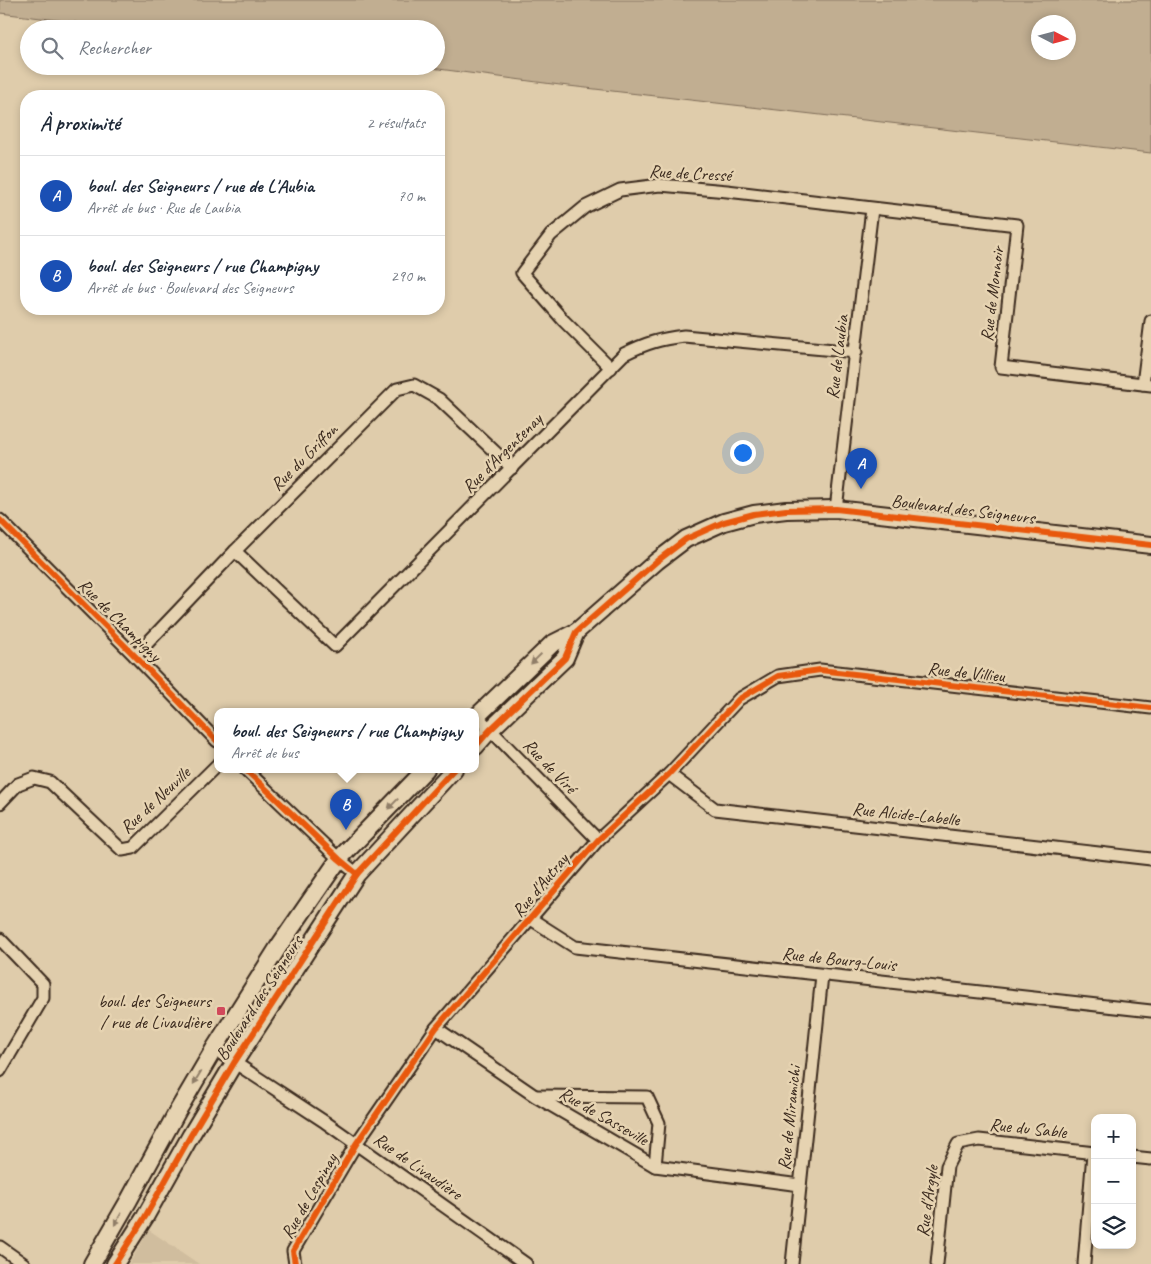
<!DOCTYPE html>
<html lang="fr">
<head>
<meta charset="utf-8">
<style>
  body { margin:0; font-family:Caveat,sans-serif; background:#f2f2f3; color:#1f2937 }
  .controls { position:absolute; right:15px; bottom:15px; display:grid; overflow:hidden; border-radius:10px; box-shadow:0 2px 8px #0003 }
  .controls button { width:45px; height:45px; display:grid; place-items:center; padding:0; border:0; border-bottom:1px solid #e0e1e3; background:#fff; color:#1f2937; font:25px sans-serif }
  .compass { position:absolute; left:1031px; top:15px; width:45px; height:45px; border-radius:50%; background:#fff; box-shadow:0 2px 8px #0003; rotate:96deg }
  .you { position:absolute; left:742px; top:452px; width:18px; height:18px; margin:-12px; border:4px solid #fff; border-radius:50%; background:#1a73e8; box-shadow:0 0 0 8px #1a73e833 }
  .badge { display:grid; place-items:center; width:32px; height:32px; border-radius:50%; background:#d93025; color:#fff; font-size:16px; font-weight:700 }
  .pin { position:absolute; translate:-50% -41px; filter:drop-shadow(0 1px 2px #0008) }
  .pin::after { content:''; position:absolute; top:26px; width:18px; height:15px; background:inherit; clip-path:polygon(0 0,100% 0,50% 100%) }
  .popup { position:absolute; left:214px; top:708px; width:265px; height:65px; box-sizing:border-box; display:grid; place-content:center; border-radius:10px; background:#fff; filter:drop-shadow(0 1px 4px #0005); font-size:16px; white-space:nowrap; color:#747a83 }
  .popup b { font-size:19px; color:#1f2937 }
  .popup::after { content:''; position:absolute; left:50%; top:100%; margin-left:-10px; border:10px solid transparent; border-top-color:#fff }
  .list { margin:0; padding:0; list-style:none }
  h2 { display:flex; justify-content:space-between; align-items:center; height:65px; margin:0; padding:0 20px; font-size:21px }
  h2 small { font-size:16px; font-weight:400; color:#747a83 }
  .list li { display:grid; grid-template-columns:32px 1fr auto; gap:15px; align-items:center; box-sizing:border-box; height:80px; padding:0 20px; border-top:1px solid #e0e1e3 }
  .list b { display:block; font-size:19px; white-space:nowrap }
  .list p { margin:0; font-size:16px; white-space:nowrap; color:#747a83 }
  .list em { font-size:16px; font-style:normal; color:#747a83 }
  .icon { flex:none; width:28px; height:28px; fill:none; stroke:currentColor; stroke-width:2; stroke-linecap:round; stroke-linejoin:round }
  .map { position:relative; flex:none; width:1151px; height:1264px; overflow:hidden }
  .search { position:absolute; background:#fff; box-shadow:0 2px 8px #0003; left:20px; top:20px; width:425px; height:55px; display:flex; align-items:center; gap:12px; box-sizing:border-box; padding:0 18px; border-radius:28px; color:#747a83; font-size:19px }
  .panel { position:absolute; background:#fff; box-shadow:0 2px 8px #0003; left:20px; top:90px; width:425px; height:225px; border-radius:20px }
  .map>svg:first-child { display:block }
  .built { fill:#d0bd9e }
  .green { fill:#c1ae91; stroke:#7e6c58; fill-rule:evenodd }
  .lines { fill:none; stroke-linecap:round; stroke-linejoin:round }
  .street-casing { stroke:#3b2a1e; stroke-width:15 }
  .secondary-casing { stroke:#3b2a1e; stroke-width:20 }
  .street { stroke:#e6d3b1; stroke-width:11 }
  .secondary { stroke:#e6d3b1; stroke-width:16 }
  .cycleway-casing { stroke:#e6d3b1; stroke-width:9 }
  .cycleway { stroke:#e8590c; stroke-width:6 }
  .oneway { fill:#907e68 }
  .poi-dot { fill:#d1495b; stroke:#e6d3b1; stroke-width:2 }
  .labels { text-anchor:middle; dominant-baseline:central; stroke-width:5; stroke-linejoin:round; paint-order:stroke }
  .street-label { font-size:18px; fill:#3b2a1e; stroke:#e6d3b1 }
  .poi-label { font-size:18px; fill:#3b2a1e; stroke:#e6d3b1; text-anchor:end }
</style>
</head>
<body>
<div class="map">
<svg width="1151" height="1264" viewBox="0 0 1151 1264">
  <rect width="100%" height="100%" fill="#dfccab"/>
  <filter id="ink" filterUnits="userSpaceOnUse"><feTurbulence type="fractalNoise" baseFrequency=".02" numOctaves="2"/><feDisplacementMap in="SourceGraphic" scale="10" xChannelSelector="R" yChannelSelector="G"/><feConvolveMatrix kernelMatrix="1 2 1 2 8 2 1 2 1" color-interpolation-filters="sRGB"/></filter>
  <g filter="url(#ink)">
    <path class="built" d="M 149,1230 L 199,1264 L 129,1264 Z"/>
    <path class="green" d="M 0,0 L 1151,0 L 1151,153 L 560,85 L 416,66 L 436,66 L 436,29 L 131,29 L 0,13 ZM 1038,22 L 1068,22 L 1068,52 L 1038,52 Z"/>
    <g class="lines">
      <g class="street-casing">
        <g id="street">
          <path d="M 611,368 L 564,321 L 522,273 L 551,235 L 585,207 L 620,190 L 660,185 L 727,191 L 1017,225 L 1001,367 L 1151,385"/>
          <path d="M 1143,384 L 1151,321"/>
          <path d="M 836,509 L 872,209"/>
          <path d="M 0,520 L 135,656 L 217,741"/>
          <path d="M 235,551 L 335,646 L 624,354 C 646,343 660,339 684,336 L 856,352"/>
          <path d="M 135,656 L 235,551 L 397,389 L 414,385 L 439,399 L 512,468"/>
          <path d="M 477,716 L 598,840"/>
          <path d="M 245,769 L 339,859 L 357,874"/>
          <path d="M 669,774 L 715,809 L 1151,859"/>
          <path d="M 0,803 L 18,784 L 34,778 L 50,782 L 122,850 L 133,848 L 217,765"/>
          <path d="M 531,919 L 575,947 L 1151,1011"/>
          <path d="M 0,939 L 43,984 L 43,998 L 0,1071"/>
          <path d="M 436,1028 L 535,1096 L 655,1166 L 800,1185"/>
          <path d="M 214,1049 L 325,1122 L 526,1264"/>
          <path d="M 536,1096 L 647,1097 L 659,1123 L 655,1166"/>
          <path d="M 1132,1157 L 1151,1159"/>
          <path d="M 0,1247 L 24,1264"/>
          <path d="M 295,1264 L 293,1251 L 356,1144 L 436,1028 L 598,840 L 669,774 L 739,699 L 778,676 L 820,670 L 1151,708"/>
          <path d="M 792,1264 L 822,975"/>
          <path d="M 937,1264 L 947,1166 L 958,1144 L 979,1140 L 1095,1153"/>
          <path d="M 1084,1264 L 1093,1153"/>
        </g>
      </g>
      <g class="secondary-casing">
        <g id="secondary">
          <path d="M 475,718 L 552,644 L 576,632 L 657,561 L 686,539 L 724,522 L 754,514 L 786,510 L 836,509 L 1151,545"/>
          <path d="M 475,747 L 490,730 L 565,658 L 576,632"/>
          <path d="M 92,1264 L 129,1200 L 177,1112 L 214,1049 L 279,946 L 339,859 L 426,769"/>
          <path d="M 115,1264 L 145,1217 L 191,1135 L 234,1063 L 357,874 L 454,769"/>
        </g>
      </g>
      <use href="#street" class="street"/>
      <use href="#secondary" class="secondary"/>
      <g class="cycleway-casing">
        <g id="cycleway">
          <path d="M 0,520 L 135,656 L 217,741"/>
          <path d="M 475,747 L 490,730 L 565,658 L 576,632 L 657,561 L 686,539 L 724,522 L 754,514 L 786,510 L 836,509 L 1151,545"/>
          <path d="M 245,769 L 339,859 L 357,874"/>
          <path d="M 115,1264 L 145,1217 L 191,1135 L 234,1063 L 357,874 L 454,769"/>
          <path d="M 295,1264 L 293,1251 L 356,1144 L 436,1028 L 598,840 L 669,774 L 739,699 L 778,676 L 820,670 L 1151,708"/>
        </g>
      </g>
      <use href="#cycleway" class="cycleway"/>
    </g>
    <defs><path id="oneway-solid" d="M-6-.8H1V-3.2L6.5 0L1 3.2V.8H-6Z" transform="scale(1.25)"/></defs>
    <g class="oneway">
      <use href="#oneway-solid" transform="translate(536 659) rotate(136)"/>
      <use href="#oneway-solid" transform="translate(393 804) rotate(134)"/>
      <use href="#oneway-solid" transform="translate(197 1078) rotate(121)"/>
      <use href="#oneway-solid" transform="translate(118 1219) rotate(120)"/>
    </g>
  </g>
  <rect class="poi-dot" x="216" y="1006" width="10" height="10" rx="2.5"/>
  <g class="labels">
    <g class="street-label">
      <text transform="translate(690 173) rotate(3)">Rue de Cressé</text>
      <text transform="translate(992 294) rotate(-83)">Rue de Monnoir</text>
      <text transform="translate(837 357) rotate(-83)">Rue de Laubia</text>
      <text transform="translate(502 453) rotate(-45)">Rue d'Argentenay</text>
      <text transform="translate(304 457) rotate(-45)">Rue du Griffon</text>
      <text transform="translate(963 509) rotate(7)">Boulevard des Seigneurs</text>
      <text transform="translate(120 620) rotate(45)">Rue de Champigny</text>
      <text transform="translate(966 672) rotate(6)">Rue de Villieu</text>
      <text transform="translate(550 766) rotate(46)">Rue de Viré</text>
      <text transform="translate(155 800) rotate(-43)">Rue de Neuville</text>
      <text transform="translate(906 814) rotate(6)">Rue Alcide-Labelle</text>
      <text transform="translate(540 885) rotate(-50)">Rue d'Autray</text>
      <text transform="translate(839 959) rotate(6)">Rue de Bourg-Louis</text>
      <text transform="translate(259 998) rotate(-57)">Boulevard des Seigneurs</text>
      <text transform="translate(604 1116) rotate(30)">Rue de Sasseville</text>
      <text transform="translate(789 1118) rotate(-84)">Rue de Miramichi</text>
      <text transform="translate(1028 1128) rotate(6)">Rue du Sable</text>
      <text transform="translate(418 1166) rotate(35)">Rue de Livaudière</text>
      <text transform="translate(309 1196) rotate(-60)">Rue de Lespinay</text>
      <text transform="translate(927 1201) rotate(-82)">Rue d'Argyle</text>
    </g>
    <g class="poi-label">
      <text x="211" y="1001">boul. des Seigneurs<tspan x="211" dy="21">/ rue de Livaudière</tspan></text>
    </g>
  </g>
</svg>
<div class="controls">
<button>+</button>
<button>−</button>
<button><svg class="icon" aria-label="layers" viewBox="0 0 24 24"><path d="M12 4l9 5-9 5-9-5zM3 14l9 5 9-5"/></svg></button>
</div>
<svg class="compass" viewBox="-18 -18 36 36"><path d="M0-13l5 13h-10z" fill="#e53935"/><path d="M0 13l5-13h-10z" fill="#747a83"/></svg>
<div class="you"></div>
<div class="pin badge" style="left:861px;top:489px;background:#1a4fb4">A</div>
<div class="pin badge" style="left:346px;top:830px;background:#1a4fb4">B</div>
<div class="popup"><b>boul. des Seigneurs / rue Champigny</b>Arrêt de bus</div>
<div class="search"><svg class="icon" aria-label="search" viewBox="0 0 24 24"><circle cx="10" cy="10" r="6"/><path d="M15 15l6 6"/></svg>Rechercher</div>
<section class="panel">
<h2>À proximité<small>2 résultats</small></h2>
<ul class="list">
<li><span class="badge" style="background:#1a4fb4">A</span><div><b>boul. des Seigneurs / rue de L'Aubia</b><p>Arrêt de bus · Rue de Laubia</p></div><em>70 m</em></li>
<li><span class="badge" style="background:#1a4fb4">B</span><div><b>boul. des Seigneurs / rue Champigny</b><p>Arrêt de bus · Boulevard des Seigneurs</p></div><em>290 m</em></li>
</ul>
</section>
</div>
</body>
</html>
